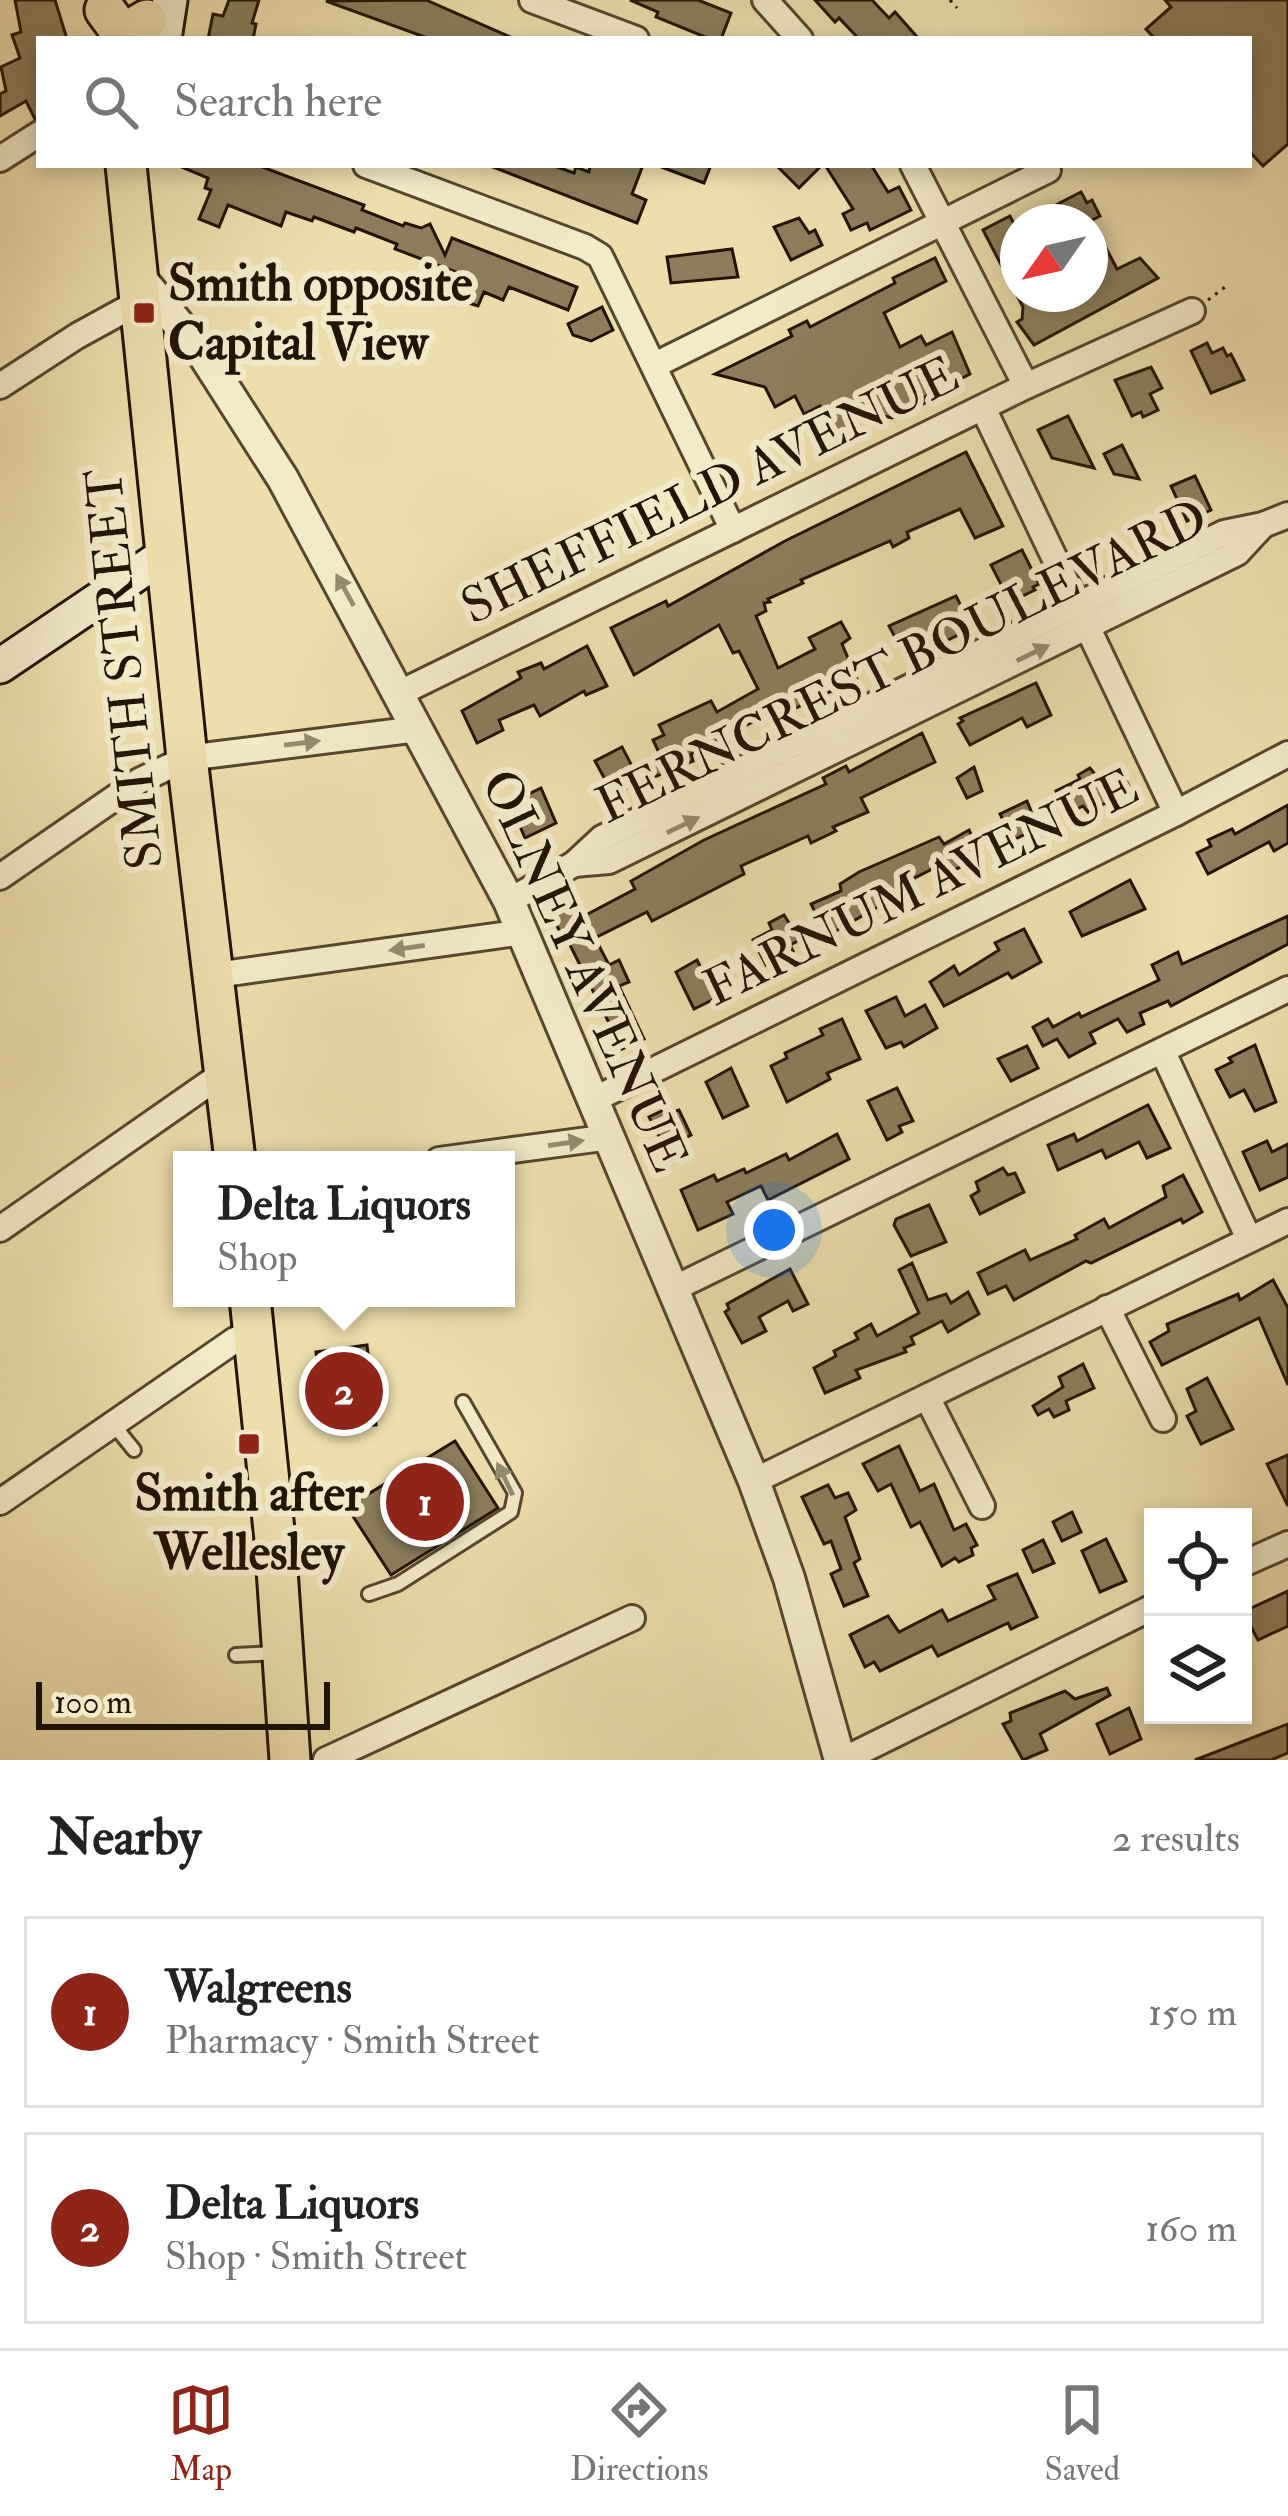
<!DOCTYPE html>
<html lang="en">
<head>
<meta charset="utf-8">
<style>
  body { margin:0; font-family:"IM FELL Double Pica",serif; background:#f2f2f2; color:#222 }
  .controls { position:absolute; right:36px; bottom:36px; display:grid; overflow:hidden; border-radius:0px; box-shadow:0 6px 18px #0003 }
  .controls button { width:108px; height:108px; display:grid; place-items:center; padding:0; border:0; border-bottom:3px solid #e0e0e0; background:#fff; color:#222; font:60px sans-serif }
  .compass { position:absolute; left:1000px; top:204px; width:108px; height:108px; border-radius:50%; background:#fff; box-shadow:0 6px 18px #0003; rotate:236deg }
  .scale { position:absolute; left:36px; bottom:30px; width:294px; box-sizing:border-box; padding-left:12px; border:6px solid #221404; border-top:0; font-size:33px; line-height:42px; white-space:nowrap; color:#221404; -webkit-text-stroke:9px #f3eaca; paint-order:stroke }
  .you { position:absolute; left:774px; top:1230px; width:42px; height:42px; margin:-30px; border:9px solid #fff; border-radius:50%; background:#1a73e8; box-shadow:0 0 0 18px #1a73e833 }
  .badge { display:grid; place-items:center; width:78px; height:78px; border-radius:50%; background:#8f2418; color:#fff; font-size:39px; font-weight:700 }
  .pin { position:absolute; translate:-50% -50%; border:6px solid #fff; box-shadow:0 3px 12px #0006 }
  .popup { position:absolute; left:173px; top:1151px; width:342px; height:156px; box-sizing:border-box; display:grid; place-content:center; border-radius:0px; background:#fff; filter:drop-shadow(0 3px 9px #0005); font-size:39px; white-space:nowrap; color:#767676 }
  .popup b { font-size:45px; color:#222 }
  .popup::after { content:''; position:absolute; left:50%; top:100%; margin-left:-24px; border:24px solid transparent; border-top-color:#fff }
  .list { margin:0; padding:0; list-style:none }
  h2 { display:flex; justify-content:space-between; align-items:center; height:156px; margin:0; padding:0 48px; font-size:51px }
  h2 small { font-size:39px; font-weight:400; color:#767676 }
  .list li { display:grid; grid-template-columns:78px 1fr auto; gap:36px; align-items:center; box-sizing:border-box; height:192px; margin:0 24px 24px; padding:0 24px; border:3px solid #e0e0e0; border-radius:0px }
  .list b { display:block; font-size:45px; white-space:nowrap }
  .list p { margin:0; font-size:39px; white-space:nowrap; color:#767676 }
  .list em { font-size:39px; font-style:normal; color:#767676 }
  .icon { flex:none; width:66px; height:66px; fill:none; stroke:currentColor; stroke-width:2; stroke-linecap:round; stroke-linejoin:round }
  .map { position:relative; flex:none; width:1288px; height:1760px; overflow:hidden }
  .search { position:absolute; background:#fff; box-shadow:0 6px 18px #0003; left:36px; right:36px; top:36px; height:132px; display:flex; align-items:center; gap:30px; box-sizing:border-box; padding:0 42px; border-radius:0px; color:#767676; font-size:45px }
  .sheet { height:588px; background:#fff }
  nav { display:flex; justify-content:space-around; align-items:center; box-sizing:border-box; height:168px; border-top:3px solid #e0e0e0; background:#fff; font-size:33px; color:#767676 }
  nav a { display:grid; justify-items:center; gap:6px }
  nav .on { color:#8f2418 }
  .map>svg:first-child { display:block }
  .building { fill:#8c7d5c; stroke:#221404; stroke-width:3 }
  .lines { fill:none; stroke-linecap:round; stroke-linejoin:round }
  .service-casing { stroke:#55462e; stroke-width:18 }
  .minor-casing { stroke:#55462e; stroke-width:30 }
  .tertiary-casing { stroke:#55462e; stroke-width:36 }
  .secondary-casing { stroke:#221404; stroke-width:39 }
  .primary-casing { stroke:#221404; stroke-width:45 }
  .path { stroke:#221404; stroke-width:3; stroke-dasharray:3 6; stroke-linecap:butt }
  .service { stroke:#f3eaca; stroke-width:12 }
  .minor { stroke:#f3eaca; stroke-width:24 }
  .tertiary { stroke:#f3eaca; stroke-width:30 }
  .secondary { stroke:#f3eaca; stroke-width:33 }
  .primary { stroke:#eddead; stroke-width:39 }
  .oneway { fill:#958a71 }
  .poi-dot { fill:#8f2418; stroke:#f3eaca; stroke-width:4.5 }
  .labels { text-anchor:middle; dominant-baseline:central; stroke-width:12; stroke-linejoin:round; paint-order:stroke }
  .poi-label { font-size:51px; font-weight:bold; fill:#221404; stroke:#f3eaca; text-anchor:start }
  .street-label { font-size:51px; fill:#221404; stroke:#f3eaca }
</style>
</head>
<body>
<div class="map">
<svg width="1288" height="1760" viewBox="0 0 1288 1760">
  <rect width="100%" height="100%" fill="#eddead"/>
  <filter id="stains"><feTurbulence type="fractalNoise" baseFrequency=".00167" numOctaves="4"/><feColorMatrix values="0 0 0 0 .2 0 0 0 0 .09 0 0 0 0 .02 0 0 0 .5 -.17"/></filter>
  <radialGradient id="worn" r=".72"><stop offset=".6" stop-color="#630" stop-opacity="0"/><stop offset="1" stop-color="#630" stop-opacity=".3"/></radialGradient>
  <g class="building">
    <path d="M 15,0 L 55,0 L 67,39 L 39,39 L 39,118 L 35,119 L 26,101 L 0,116 L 0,94 L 6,91 L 1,67 L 20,58 L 12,35 L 21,32 Z"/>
    <path d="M 229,0 L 259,0 L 252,23 L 256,24 L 253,39 L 208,39 L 213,14 L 223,16 Z"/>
    <path d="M 426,0 L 515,39 L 430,39 L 326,1 Z"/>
    <path d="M 630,0 L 698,0 L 731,13 L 721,39 L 710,39 L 656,17 L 658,12 Z"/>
    <path d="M 815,0 L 872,0 L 889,18 L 895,12 L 919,39 L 859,39 L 839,18 L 835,22 Z"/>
    <path d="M 1165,0 L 1288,0 L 1288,144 L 1263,166 L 1249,151 L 1249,39 L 1155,39 L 1146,29 L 1171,7 Z"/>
    <path d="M 177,165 L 257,165 L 364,205 L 362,210 L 403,226 L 405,223 L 421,228 L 430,224 L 445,255 L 452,238 L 577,287 L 568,310 L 509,287 L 503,300 L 484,292 L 478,306 L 397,281 L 464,275 L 395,249 L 397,244 L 356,228 L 354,232 L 314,217 L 312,221 L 286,212 L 281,226 L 228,205 L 219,227 L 199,219 L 211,190 L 205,188 L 208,178 Z"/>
    <path d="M 488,165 L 552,165 L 574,173 L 576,167 L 589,172 L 590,165 L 643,165 L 632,194 L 646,200 L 637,223 Z"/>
    <path d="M 656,165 L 711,165 L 704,183 Z"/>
    <path d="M 776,165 L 822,165 L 799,188 Z"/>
    <path d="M 825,165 L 871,165 L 888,192 L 899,187 L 911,210 L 870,230 L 867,223 L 851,230 L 843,214 L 853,209 Z"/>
    <path d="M 1081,192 L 1087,203 L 1092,200 L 1100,216 L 1088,222 L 1023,222 Z"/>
    <path d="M 1010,216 L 1018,232 L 1018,294 L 1090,294 L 1090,254 L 1105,246 L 1117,269 L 1140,258 L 1158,278 L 1034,345 L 1017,322 L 1022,319 L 1023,307 L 983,230 Z"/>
    <path d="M 799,218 L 809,233 L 815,230 L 822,245 L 791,260 L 774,227 Z"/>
    <path d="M 732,249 L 738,277 L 671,283 L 667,257 Z"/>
    <path d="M 935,258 L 946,281 L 884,313 L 900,347 L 921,336 L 926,345 L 952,332 L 970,374 L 925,397 L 927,402 L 892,418 L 851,408 L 862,431 L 838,443 L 820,406 L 804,414 L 795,396 L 775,407 L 765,387 L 715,374 L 792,336 L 789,330 L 807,321 L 810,327 L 895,283 L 893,278 Z"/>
    <path d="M 602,307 L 613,330 L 591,341 L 573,335 L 568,324 Z"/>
    <path d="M 1207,343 L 1212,353 L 1223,348 L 1227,356 L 1231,354 L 1244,380 L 1211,393 L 1191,351 Z"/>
    <path d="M 1151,367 L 1162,388 L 1150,394 L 1158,410 L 1143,417 L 1141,412 L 1132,416 L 1115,380 Z"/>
    <path d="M 1068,416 L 1094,468 L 1052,458 L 1038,430 Z"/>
    <path d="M 1122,445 L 1139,479 L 1114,474 L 1104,454 Z"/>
    <path d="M 966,452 L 1003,526 L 975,538 L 960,509 L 907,532 L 909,538 L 893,547 L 890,541 L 801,580 L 803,583 L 768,599 L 770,602 L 764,603 L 766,611 L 756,616 L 778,668 L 815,649 L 809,638 L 841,622 L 850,638 L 842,644 L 857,679 L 796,708 L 793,701 L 691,754 L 693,761 L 613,794 L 595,761 L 622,747 L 632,766 L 661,757 L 653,740 L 664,735 L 659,725 L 711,701 L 717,712 L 758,689 L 739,651 L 733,653 L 719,625 L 634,675 L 611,628 L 666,601 L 668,606 L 785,541 Z"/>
    <path d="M 1195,476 L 1211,510 L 1187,521 L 1171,486 Z"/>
    <path d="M 1022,550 L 1039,584 L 1033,587 L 1035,590 L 1010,602 L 991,565 Z"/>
    <path d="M 956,596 L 972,628 L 944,642 L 940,635 L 904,654 L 889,626 Z"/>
    <path d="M 587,646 L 607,686 L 586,695 L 584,691 L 540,716 L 534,705 L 499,720 L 503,730 L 477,743 L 462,711 L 521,678 L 518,672 L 541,663 L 544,669 Z"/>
    <path d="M 1036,683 L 1051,715 L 1027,727 L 1022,718 L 970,745 L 958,724 L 963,721 L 960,718 Z"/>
    <path d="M 922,733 L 935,762 L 861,798 L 868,812 L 833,827 L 836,831 L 811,843 L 808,836 L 741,866 L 744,874 L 652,921 L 647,912 L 595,938 L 609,965 L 619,960 L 629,982 L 619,986 L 644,1039 L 622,1049 L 568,941 L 565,942 L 549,910 L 573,899 L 582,917 L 635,889 L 631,881 L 704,840 L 826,784 L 823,778 L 846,766 L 849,772 Z"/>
    <path d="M 1118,765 L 1131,790 L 1088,812 L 1083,806 L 1067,814 L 1056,791 L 1080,779 L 1078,775 L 1090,768 L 1097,777 Z"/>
    <path d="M 974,767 L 982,791 L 967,798 L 957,778 Z"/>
    <path d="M 541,788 L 556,823 L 525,838 L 510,803 Z"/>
    <path d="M 1027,801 L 1038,828 L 1013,840 L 1000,814 Z"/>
    <path d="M 1288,805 L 1288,843 L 1274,851 L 1269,842 L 1208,874 L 1197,853 L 1211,846 L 1208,840 L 1232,829 L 1235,834 Z"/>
    <path d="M 969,830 L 982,858 L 949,872 L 944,863 L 907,882 L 913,894 L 887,906 L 885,903 L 827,936 L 811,904 L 841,891 L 840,884 L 859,872 L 939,837 L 944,844 Z"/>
    <path d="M 1130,880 L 1145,909 L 1082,936 L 1070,912 Z"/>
    <path d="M 784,915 L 800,940 L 790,945 L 793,951 L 766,965 L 753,940 L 772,930 L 769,923 Z"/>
    <path d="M 1288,916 L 1288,944 L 1171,1006 L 1168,1001 L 1140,1013 L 1144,1024 L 1127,1032 L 1118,1019 L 1090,1033 L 1095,1043 L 1069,1057 L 1057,1039 L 1043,1046 L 1033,1027 L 1048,1019 L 1053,1027 L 1079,1013 L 1081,1017 L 1159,980 L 1152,965 L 1178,952 L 1182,964 Z"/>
    <path d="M 1024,929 L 1041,962 L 1012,978 L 1008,973 L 944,1006 L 930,982 L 954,966 L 959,975 L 999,950 L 995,943 Z"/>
    <path d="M 697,960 L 716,998 L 694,1009 L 676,972 Z"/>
    <path d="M 896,997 L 905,1016 L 925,1005 L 937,1028 L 904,1047 L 901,1042 L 886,1048 L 866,1011 Z"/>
    <path d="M 842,1019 L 860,1059 L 827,1073 L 830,1079 L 787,1102 L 771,1066 L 787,1058 L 785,1053 L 823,1035 L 820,1029 Z"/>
    <path d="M 1255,1045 L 1276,1102 L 1255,1111 L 1244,1090 L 1230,1097 L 1216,1070 L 1232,1062 L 1229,1058 Z"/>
    <path d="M 1027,1046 L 1038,1068 L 1011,1081 L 998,1059 Z"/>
    <path d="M 731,1068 L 748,1106 L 723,1118 L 706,1082 Z"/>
    <path d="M 897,1088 L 913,1121 L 899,1126 L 902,1132 L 887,1140 L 868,1101 Z"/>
    <path d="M 1148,1105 L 1170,1148 L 1147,1158 L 1139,1142 L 1106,1158 L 1102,1150 L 1058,1170 L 1048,1145 L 1074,1134 L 1077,1141 Z"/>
    <path d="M 670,1107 L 672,1112 L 679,1110 L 691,1135 L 665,1148 L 649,1117 Z"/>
    <path d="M 837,1134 L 849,1159 L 768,1200 L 761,1186 L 727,1202 L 733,1214 L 698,1230 L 681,1190 L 714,1175 L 717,1181 L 744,1169 L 746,1173 L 786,1154 L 789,1160 Z"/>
    <path d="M 1267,1141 L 1272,1152 L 1288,1144 L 1288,1177 L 1260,1190 L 1243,1152 Z"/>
    <path d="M 1003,1168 L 1008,1175 L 1015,1173 L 1024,1192 L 980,1214 L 971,1196 L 979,1191 L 976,1182 Z"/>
    <path d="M 1183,1175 L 1202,1212 L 1183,1223 L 1181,1219 L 1091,1263 L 1086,1261 L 1014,1300 L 1006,1286 L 988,1294 L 978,1273 L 1025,1250 L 1030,1260 L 1077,1239 L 1075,1235 L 1104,1219 L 1109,1228 L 1166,1197 L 1163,1186 Z"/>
    <path d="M 929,1205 L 946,1242 L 911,1256 L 894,1225 L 896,1219 Z"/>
    <path d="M 912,1263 L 928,1300 L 946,1294 L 951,1303 L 968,1292 L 979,1314 L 948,1332 L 942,1321 L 911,1337 L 914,1344 L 904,1348 L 906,1352 L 856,1370 L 860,1378 L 825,1393 L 814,1368 L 836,1356 L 834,1351 L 858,1339 L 855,1333 L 871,1324 L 877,1336 L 919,1313 L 899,1270 Z"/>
    <path d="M 790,1269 L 808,1304 L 793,1311 L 788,1301 L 759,1317 L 766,1331 L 742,1343 L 725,1312 L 729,1309 L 727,1304 Z"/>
    <path d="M 1273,1280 L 1288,1308 L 1288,1385 L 1259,1318 L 1162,1365 L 1150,1342 L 1169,1331 L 1167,1324 L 1238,1294 L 1240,1300 Z"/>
    <path d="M 367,1345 L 376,1425 L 325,1429 L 316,1352 Z"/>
    <path d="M 1083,1364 L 1094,1388 L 1066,1401 L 1069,1410 L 1054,1417 L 1049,1409 L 1038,1415 L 1033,1406 L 1063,1387 L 1059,1377 Z"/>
    <path d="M 1207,1378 L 1233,1429 L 1201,1444 L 1187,1416 L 1196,1411 L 1187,1389 Z"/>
    <path d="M 455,1441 L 498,1508 L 391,1575 L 347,1507 Z"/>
    <path d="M 899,1446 L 920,1491 L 934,1484 L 954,1530 L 966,1524 L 977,1545 L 971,1548 L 973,1555 L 959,1562 L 955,1558 L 942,1566 L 920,1522 L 911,1527 L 891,1484 L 878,1491 L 863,1464 Z"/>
    <path d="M 1288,1455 L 1288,1506 L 1267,1464 Z"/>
    <path d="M 828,1485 L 835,1498 L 848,1493 L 856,1510 L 845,1517 L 860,1559 L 854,1563 L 868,1596 L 844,1606 L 831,1574 L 841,1569 L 831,1541 L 824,1544 L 802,1497 Z"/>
    <path d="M 1072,1512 L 1081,1532 L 1062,1541 L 1053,1522 Z"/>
    <path d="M 1106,1539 L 1126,1581 L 1100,1592 L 1082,1551 Z"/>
    <path d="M 1043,1540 L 1054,1563 L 1033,1572 L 1023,1550 Z"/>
    <path d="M 1017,1574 L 1037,1617 L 1011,1629 L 1008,1623 L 938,1656 L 932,1646 L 880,1671 L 874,1662 L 865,1667 L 850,1635 L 888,1616 L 899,1632 L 942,1610 L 948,1621 L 995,1599 L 988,1586 Z"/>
    <path d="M 1288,1591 L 1288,1626 L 1258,1640 L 1243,1612 Z"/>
    <path d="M 1107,1688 L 1110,1695 L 1040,1734 L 1047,1750 L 1023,1760 L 1003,1724 L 1011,1721 L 1010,1713 L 1065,1691 L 1075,1699 Z"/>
    <path d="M 1129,1708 L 1141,1739 L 1110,1754 L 1097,1724 Z"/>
    <path d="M 1288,1724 L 1288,1753 L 1271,1760 L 1195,1760 Z"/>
  </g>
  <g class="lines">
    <g class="service-casing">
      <g id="service">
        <path d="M 113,1424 L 134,1450"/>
        <path d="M 369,1594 L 398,1584 L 511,1512 L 515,1493 L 463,1402"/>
        <path d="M 236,1655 L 277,1653"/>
      </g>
    </g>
    <g class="minor-casing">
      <g id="minor">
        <path d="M 532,0 L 636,39"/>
        <path d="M 765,0 L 800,39"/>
        <path d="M 0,159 L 39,134"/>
        <path d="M 366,165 L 585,247 L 600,256 L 733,530"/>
        <path d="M 913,165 L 1026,386"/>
        <path d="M 655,365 L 1048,170"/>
        <path d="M 0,386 L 77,336 L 139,302"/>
        <path d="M 983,408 L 1176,813"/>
        <path d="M 400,693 L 1026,386 L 1192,311"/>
        <path d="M 574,864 L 609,861 L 1237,553 L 1263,525"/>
        <path d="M 0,877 L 139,781 L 187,758 L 418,729"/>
        <path d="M 509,901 L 574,864 L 602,838 L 1224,533 L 1263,525 L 1288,515"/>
        <path d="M 216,975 L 523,932"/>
        <path d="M 1163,1052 L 1249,1239"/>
        <path d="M 593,1100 L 1176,813 L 1288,754"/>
        <path d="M 439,1160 L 610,1137"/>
        <path d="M 0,1229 L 225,1072"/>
        <path d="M 673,1289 L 1288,989"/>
        <path d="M 1107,1308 L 1163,1419"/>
        <path d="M 927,1397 L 982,1506"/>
        <path d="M 754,1481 L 1288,1221"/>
        <path d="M 0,1502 L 235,1340 L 253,1333"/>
        <path d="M 1243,1564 L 1288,1544"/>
        <path d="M 326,1760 L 632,1618"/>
        <path d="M 843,1760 L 1153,1607"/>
      </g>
    </g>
    <g class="tertiary-casing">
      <path id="tertiary" d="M 136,273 L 203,354 L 283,479 L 509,901 L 754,1481 L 789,1578 L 840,1760"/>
    </g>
    <g class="secondary-casing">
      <g id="secondary">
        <path d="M 164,39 L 170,0"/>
        <path d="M 0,666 L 166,554"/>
      </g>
    </g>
    <g class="primary-casing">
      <g id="primary">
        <path d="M 105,10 L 116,25 L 129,31 L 147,20"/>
        <path d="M 126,165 L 187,758 L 235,1160"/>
        <path d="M 250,1298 L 275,1540 L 290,1760"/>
      </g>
    </g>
    <g class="path">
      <path d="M 950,0 L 957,8"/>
      <path d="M 1208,300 L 1229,284"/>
    </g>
    <use href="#service" class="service"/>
    <use href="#minor" class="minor"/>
    <use href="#tertiary" class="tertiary"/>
    <use href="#secondary" class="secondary"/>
    <use href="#primary" class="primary"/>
  </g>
  <defs><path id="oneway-solid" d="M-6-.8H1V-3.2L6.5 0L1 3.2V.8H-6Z" transform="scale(3)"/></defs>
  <g class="oneway">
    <use href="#oneway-solid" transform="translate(345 590) rotate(-119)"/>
    <use href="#oneway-solid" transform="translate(1033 653) rotate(-26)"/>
    <use href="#oneway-solid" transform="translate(302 743) rotate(-7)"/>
    <use href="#oneway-solid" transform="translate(683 825) rotate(-26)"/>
    <use href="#oneway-solid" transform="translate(407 948) rotate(172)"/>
    <use href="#oneway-solid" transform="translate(566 1143) rotate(-8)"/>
    <use href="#oneway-solid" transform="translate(505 1479) rotate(-116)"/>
  </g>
  <g class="poi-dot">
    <rect x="132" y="301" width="24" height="24" rx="6"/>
    <rect x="237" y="1432" width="24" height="24" rx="6"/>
  </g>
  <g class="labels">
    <g class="poi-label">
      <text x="168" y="284">Smith opposite<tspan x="168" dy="59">Capital View</tspan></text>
      <text x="249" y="1494" text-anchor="middle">Smith after<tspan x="249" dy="59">Wellesley</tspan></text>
    </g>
    <g class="street-label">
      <text transform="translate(710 491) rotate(-26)">SHEFFIELD AVENUE</text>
      <text transform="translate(902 662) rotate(-26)">FERNCREST BOULEVARD</text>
      <text transform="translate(125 669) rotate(-96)">SMITH STREET</text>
      <text transform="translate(921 888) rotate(-26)">FARNUM AVENUE</text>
      <text transform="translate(584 971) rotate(66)">OLNEY AVENUE</text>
    </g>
  </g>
  <rect width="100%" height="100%" filter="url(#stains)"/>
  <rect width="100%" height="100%" fill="url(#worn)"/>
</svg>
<div class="controls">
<button><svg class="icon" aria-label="locate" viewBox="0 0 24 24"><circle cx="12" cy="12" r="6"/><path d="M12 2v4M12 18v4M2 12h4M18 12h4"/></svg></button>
<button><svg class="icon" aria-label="layers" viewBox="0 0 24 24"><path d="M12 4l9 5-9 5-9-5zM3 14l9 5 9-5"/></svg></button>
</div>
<svg class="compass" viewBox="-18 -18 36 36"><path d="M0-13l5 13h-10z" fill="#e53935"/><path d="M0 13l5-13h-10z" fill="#767676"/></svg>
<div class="scale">100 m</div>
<div class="you"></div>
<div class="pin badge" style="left:425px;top:1502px">1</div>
<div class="pin badge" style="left:344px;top:1391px">2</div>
<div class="popup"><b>Delta Liquors</b>Shop</div>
<div class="search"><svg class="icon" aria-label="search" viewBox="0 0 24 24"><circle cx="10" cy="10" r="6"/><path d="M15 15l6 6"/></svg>Search here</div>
</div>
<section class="sheet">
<h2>Nearby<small>2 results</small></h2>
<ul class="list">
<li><span class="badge">1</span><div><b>Walgreens</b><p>Pharmacy · Smith Street</p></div><em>150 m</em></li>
<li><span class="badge">2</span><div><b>Delta Liquors</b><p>Shop · Smith Street</p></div><em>160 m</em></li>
</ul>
</section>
<nav>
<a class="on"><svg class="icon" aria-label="map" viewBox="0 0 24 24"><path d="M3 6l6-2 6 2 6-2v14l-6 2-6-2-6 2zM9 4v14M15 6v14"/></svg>Map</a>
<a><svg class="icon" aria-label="directions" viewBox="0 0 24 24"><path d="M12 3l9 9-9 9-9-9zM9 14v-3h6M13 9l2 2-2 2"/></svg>Directions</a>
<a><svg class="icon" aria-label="saved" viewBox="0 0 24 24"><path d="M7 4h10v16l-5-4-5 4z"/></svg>Saved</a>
</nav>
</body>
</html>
